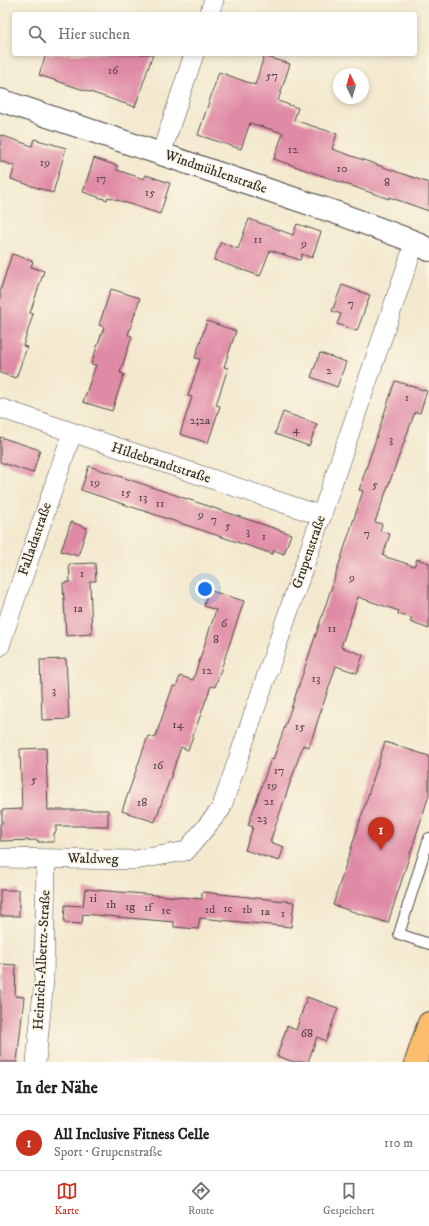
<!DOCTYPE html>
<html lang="de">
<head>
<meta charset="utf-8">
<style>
  body { margin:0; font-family:"IM FELL DW Pica",serif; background:#f6f6f6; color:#202124 }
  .compass { position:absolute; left:333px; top:68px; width:36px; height:36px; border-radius:50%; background:#fff; box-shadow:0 2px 6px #0003; rotate:355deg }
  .you { position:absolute; left:205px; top:589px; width:14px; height:14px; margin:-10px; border:3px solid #fff; border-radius:50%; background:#1a73e8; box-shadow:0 0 0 6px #1a73e833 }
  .badge { display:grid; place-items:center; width:26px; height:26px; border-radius:50%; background:#c8321e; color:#fff; font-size:13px; font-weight:700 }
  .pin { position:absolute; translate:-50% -33px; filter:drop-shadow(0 1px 2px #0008) }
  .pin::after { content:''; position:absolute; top:21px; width:14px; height:12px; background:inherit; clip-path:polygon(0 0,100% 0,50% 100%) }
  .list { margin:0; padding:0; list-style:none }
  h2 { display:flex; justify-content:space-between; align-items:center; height:52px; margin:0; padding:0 16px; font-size:17px }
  h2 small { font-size:13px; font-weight:400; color:#757577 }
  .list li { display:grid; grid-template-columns:26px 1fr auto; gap:12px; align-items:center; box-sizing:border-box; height:56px; padding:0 16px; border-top:1px solid #e0e0e0 }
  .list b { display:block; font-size:15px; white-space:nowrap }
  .list p { margin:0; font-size:13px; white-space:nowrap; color:#757577 }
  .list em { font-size:13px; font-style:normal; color:#757577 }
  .icon { flex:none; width:22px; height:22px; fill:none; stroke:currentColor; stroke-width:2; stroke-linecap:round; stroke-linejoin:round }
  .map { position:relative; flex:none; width:429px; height:1062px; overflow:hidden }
  .search { position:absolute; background:#fff; box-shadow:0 2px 6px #0003; left:12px; right:12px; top:12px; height:44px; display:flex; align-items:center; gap:10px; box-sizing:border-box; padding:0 14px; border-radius:4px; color:#757577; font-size:15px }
  .sheet { height:108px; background:#fff }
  nav { display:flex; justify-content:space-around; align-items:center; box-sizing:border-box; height:56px; border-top:1px solid #e0e0e0; background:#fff; font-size:11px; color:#757577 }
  nav a { display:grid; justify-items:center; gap:2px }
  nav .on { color:#c8321e }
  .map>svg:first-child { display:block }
  .building { fill:#e08ba6 }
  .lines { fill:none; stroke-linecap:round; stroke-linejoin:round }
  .service-casing { stroke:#494844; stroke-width:12 }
  .minor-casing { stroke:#494844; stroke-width:20 }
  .tertiary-casing { stroke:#494844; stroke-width:24 }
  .primary-casing { stroke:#494844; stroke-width:24 }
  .service { stroke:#fff; stroke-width:10 }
  .minor { stroke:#fff; stroke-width:19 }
  .tertiary { stroke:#fff; stroke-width:22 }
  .primary { stroke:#fbbd6e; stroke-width:22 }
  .labels { text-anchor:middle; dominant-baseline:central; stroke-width:3.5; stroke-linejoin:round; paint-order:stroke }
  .number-label { font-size:12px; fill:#58434a }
  .street-label { font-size:14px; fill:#2b2b2b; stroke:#fcf5e5 }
</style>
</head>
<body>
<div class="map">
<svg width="429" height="1062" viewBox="0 0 429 1062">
  <rect width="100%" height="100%" fill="#fcf5e5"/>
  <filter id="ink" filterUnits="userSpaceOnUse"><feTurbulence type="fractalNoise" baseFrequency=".025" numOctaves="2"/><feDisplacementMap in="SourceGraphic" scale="8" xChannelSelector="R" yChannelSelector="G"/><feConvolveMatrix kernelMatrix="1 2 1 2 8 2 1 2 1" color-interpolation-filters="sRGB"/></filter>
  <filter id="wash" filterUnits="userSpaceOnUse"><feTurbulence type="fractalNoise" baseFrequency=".012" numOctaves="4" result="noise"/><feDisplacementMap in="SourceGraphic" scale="16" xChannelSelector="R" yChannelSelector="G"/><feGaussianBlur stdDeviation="0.9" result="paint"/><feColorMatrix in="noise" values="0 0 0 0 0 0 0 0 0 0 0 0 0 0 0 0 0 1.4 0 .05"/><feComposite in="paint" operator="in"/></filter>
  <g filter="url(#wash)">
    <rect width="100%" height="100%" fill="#f3e9cf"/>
    <g id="blocks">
      <g class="building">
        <path d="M 46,54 L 153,54 L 135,107 L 39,75 Z"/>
        <path d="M 264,56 L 290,64 L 278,101 L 298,108 L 294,120 L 337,134 L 332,149 L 429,183 L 429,211 L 389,197 L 389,199 L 274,159 L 283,133 L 250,123 L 241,149 L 198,135 L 219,72 L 255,85 Z"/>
        <path d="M 0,135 L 32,146 L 34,139 L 66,148 L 53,193 L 11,179 L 15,166 L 0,161 Z"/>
        <path d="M 94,158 L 118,166 L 117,170 L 144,179 L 146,175 L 170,183 L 160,214 L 108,197 L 107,200 L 83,192 Z"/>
        <path d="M 249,219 L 293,235 L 297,224 L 321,232 L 312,258 L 302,254 L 300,260 L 270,250 L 260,276 L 214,260 L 221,242 L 238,249 Z"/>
        <path d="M 12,254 L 33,261 L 31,267 L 44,271 L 30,313 L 33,314 L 23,346 L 27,347 L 16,378 L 0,373 L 0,291 Z"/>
        <path d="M 342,285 L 370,295 L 357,331 L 337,324 L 341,314 L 332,311 Z"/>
        <path d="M 111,289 L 140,298 L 128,335 L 132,336 L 120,373 L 124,374 L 112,411 L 83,402 L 96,365 L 91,364 L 104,327 L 99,325 Z"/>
        <path d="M 207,321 L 236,331 L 224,367 L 228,368 L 216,405 L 220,406 L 208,443 L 180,434 L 192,397 L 188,396 L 200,359 L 195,358 Z"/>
        <path d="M 320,353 L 346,362 L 337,387 L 311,377 Z"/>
        <path d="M 395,381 L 427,391 L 420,413 L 415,412 L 375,522 L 382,524 L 380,531 L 390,534 L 383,556 L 414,566 L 417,559 L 429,563 L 429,629 L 410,622 L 412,618 L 398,614 L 399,611 L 358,597 L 341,647 L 363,655 L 357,673 L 336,666 L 309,747 L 303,745 L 270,842 L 284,847 L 279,861 L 245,850 L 253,827 L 248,825 L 271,759 L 273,760 L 292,706 L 331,589 L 363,491 L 359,490 Z"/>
        <path d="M 283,412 L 317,424 L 309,446 L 275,434 Z"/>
        <path d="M 0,437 L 40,450 L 33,473 L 0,462 Z"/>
        <path d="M 89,466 L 291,534 L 284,554 L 274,550 L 273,554 L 81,490 Z"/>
        <path d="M 71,522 L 87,528 L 78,556 L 61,551 Z"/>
        <path d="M 95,563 L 96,581 L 90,581 L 92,634 L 66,636 L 63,583 L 70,582 L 69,564 Z"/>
        <path d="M 208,590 L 244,601 L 215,687 L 211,686 L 188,750 L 181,747 L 155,822 L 122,811 L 148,736 L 155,738 L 173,686 L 176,687 L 180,676 L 193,680 L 216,610 L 204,606 Z"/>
        <path d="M 66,659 L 69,719 L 42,720 L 40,660 Z"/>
        <path d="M 385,742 L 429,756 L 429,795 L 388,923 L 333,905 Z"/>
        <path d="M 46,748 L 48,810 L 108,810 L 108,826 L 56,826 L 56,832 L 54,833 L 54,842 L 38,842 L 38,840 L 0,841 L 0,824 L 2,823 L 2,810 L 22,809 L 20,749 Z"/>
        <path d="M 85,889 L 202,899 L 202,892 L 294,902 L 291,927 L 200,918 L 198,929 L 174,927 L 174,922 L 83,914 L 82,924 L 64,923 L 65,905 L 83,906 Z"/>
        <rect x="0" y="890" width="19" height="26"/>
        <path d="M 0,964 L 16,965 L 15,996 L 24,997 L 17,1062 L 0,1062 Z"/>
        <path d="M 307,997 L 338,1008 L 326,1041 L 317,1037 L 308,1062 L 294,1062 L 277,1056 L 287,1026 L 296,1030 Z"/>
      </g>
    </g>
  </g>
  <g filter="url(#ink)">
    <use href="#blocks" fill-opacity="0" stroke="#494844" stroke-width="1"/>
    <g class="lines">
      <g class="service-casing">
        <path id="service" d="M 429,838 L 399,934 L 429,944"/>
      </g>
      <g class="minor-casing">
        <g id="minor">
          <path d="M 209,14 L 214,0"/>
          <path d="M 161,154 L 194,54"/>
          <path d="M 0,408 L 322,516"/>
          <path d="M 0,646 L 11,612 L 72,433"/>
          <path d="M 0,858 L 135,860 L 186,851 L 221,809 L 415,242"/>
          <path d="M 36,1062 L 44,980 L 46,859"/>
        </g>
      </g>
      <g class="tertiary-casing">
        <path id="tertiary" d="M 0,100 L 340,214 L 415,242 L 429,250"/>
      </g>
      <g class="primary-casing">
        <path id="primary" d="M 416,1062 L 429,1023"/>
      </g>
      <use href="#service" class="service"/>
      <use href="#minor" class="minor"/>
      <use href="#tertiary" class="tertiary"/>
      <use href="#primary" class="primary"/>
    </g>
  </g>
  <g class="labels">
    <g class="number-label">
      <text x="113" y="70">16</text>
      <text x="272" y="75">57</text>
      <text x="293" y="149">12</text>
      <text x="45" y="162">19</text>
      <text x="342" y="168">10</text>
      <text x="101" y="178">17</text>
      <text x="387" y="182">8</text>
      <text x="150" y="192">15</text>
      <text x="258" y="239">11</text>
      <text x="304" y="243">9</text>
      <text x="351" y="303">7</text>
      <text x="329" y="370">2</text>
      <text x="407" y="397">1</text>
      <text x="200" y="420">2;2a</text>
      <text x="296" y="429">4</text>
      <text x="391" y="439">3</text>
      <text x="95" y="482">19</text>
      <text x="375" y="484">5</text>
      <text x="126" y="492">15</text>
      <text x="143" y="497">13</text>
      <text x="160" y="503">11</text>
      <text x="201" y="514">9</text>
      <text x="214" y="519">7</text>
      <text x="228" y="525">5</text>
      <text x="248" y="531">3</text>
      <text x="367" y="533">7</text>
      <text x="264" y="536">1</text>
      <text x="82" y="573">1</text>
      <text x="352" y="577">9</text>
      <text x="78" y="608">1a</text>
      <text x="224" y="623">6</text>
      <text x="332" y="628">11</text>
      <text x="216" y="639">8</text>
      <text x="207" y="670">12</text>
      <text x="316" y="678">13</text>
      <text x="54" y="690">3</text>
      <text x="178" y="724">14</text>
      <text x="300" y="726">15</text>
      <text x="158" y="765">16</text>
      <text x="279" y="770">17</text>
      <text x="34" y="779">5</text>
      <text x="272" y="785">19</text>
      <text x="269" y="801">21</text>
      <text x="142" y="802">18</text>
      <text x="262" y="818">23</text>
      <text x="93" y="898">1i</text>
      <text x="111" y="904">1h</text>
      <text x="130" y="906">1g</text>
      <text x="148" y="907">1f</text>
      <text x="228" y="908">1c</text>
      <text x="210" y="909">1d</text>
      <text x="247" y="909">1b</text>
      <text x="166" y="910">1e</text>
      <text x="265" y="911">1a</text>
      <text x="283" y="913">1</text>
      <text x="307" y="1033">68</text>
    </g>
    <g class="street-label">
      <text transform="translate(216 172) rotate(19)">Windmühlenstraße</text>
      <text transform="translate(161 463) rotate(18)">Hildebrandtstraße</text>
      <text transform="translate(35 539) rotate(-71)">Falladastraße</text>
      <text transform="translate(309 552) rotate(-71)">Grupenstraße</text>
      <text transform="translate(93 859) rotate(1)">Waldweg</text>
      <text transform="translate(42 960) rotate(-87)">Heinrich-Albertz-Straße</text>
    </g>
  </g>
</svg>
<svg class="compass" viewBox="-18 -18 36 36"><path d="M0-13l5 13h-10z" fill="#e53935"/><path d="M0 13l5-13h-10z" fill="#757577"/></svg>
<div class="you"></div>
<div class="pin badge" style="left:381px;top:850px">1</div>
<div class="search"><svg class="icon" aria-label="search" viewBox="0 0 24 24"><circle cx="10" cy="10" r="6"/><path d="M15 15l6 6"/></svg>Hier suchen</div>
</div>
<section class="sheet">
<h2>In der Nähe<small></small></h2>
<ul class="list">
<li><span class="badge">1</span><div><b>All Inclusive Fitness Celle</b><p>Sport · Grupenstraße</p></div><em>110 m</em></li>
</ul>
</section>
<nav>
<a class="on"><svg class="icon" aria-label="map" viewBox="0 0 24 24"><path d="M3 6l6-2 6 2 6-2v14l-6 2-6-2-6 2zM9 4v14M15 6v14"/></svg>Karte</a>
<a><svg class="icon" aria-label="directions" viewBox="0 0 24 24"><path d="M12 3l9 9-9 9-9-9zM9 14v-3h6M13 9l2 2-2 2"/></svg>Route</a>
<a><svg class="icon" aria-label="saved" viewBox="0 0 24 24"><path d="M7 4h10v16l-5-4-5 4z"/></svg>Gespeichert</a>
</nav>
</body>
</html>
